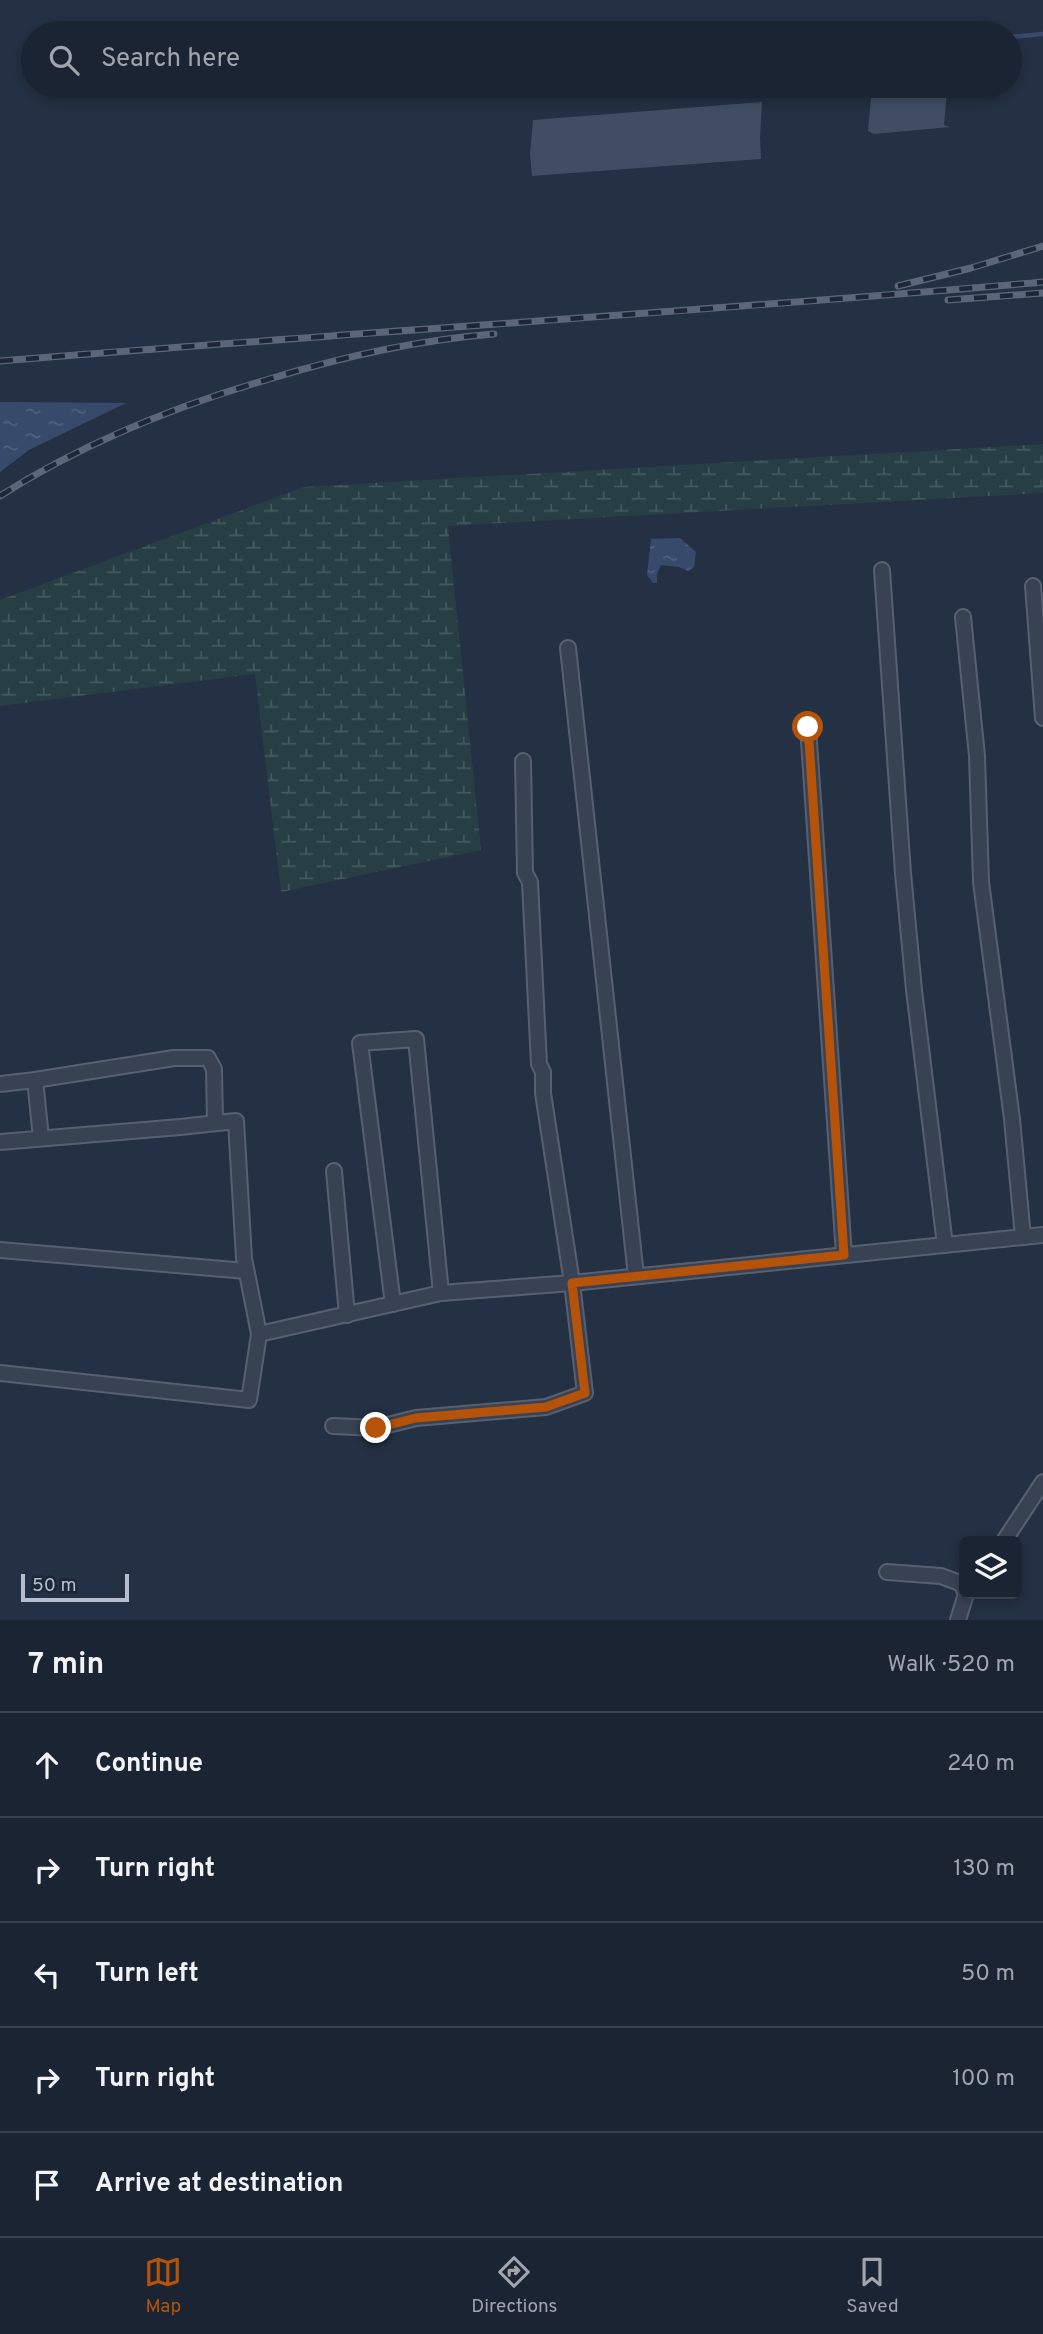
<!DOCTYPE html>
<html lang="en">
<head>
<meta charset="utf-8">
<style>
  body { margin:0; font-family:Overpass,sans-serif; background:#28303e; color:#f1f3f6 }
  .controls { position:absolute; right:21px; bottom:21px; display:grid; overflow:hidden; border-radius:10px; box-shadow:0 4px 10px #0003 }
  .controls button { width:63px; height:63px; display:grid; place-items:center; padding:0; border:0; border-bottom:2px solid #39414d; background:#1b2432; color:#f1f3f6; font:35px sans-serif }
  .scale { position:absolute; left:21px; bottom:18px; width:108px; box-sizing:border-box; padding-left:7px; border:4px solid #b6becd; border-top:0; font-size:19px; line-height:24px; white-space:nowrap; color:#b6becd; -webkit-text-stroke:5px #1e2738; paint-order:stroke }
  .stop { position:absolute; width:21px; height:21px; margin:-16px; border:5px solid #b45309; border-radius:50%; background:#fff }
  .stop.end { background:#b45309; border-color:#fff; box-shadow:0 2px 7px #0008 }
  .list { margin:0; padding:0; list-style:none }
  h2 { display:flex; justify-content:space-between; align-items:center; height:91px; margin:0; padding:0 28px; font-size:30px }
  h2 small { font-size:23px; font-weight:400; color:#a0a4ac }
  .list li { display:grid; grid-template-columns:46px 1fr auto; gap:21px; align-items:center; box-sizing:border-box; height:105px; padding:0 28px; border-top:2px solid #39414d }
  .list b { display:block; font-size:26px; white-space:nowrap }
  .list em { font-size:23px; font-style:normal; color:#a0a4ac }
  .icon { flex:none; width:38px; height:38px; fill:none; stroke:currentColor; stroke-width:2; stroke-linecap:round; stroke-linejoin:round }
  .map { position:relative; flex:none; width:1043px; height:1620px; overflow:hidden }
  .search { position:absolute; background:#1b2432; box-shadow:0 4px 10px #0003; left:21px; right:21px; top:21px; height:77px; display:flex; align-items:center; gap:18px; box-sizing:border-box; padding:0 24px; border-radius:38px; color:#a0a4ac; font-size:26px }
  .sheet { height:616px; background:#1b2432 }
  nav { display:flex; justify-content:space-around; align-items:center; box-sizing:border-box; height:98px; border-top:2px solid #39414d; background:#1b2432; font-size:19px; color:#a0a4ac }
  nav a { display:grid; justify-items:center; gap:4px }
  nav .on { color:#b45309 }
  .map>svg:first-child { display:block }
  .wetland { fill:url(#wetland-marsh) }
  .water { fill:url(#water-ripples) }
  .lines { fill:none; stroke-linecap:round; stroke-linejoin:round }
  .stream { stroke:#374a6b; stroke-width:4.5 }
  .building { fill:#404d63 }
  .minor-casing { stroke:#576070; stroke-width:18 }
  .minor { stroke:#394253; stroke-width:14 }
  .rail-casing { stroke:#5b667a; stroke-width:7 }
  .rail { stroke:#1e2738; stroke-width:4.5; stroke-dasharray:13; stroke-linecap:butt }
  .route { stroke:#b45309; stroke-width:9 }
</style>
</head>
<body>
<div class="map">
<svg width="1043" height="1620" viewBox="0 0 1043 1620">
  <defs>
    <pattern id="wetland-marsh" width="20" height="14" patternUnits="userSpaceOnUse" patternTransform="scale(1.75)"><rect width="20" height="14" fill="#273f44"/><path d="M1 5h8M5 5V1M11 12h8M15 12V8" fill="none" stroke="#44595e"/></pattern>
    <pattern id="water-ripples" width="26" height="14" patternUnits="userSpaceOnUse" patternTransform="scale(1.75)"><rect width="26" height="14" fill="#374a6b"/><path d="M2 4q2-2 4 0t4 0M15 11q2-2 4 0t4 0" fill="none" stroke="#52627f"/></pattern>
  </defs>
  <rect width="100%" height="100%" fill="#243043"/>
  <path class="wetland" d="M 1043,444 L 1043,493 L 448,526 L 481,850 L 281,892 L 255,674 L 0,706 L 0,600 L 304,487 Z"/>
  <g class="water">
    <path d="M 0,402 L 2,402 L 126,403 L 29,450 L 0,472 Z"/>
    <path d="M 680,538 L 696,552 L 694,567 L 688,571 L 679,567 L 661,565 L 657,574 L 657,583 L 653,583 L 647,575 L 651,539 Z"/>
  </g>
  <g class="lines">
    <path class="stream" d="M 1010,37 L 1043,34"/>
  </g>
  <g class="building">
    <path d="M 947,91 L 944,125 L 950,127 L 874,134 L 868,131 L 871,98 Z"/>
    <path d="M 762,102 L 760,138 L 761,159 L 532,176 L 530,154 L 533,120 Z"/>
  </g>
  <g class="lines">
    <g class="minor-casing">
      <g id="minor">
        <path d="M 882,570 L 903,873 L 914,990 L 945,1245"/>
        <path d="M 1033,586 L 1043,718"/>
        <path d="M 963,617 L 977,756 L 981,882 L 1012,1119 L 1023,1237"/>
        <path d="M 568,648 L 636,1276"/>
        <path d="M 808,727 L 844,1255"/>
        <path d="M 35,1080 L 174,1058 L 208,1058 L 214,1069 L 215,1123"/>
        <path d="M 0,1084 L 35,1080 L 41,1138"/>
        <path d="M 0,1142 L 180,1127 L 236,1121 L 244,1258 L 259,1334"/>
        <path d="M 334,1171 L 347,1315"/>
        <path d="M 0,1250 L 246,1271"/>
        <path d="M 393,1304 L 360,1043 L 416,1039 L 441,1293"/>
        <path d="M 0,1373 L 249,1400 L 259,1334 L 441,1293 L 572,1283 L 1043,1235"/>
        <path d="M 333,1426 L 376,1428 L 416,1418 L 546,1407 L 585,1393 L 572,1283 L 543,1093 L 543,1072 L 539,1064 L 530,882 L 525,873 L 523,761"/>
        <path d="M 1004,1541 L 1043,1482"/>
        <path d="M 887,1572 L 941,1576 L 962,1584 L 964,1590"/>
        <path d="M 958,1620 L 966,1594"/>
      </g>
    </g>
    <use href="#minor" class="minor"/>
    <g class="rail-casing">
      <g id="rail">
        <path d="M 898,286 L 971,268 L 1043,246"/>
        <path d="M 948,300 L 1043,293"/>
        <path d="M 0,361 C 348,333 696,312 1043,282"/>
        <path d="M 0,496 C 82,444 173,407 266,380 C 341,357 416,340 494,334"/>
      </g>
    </g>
    <use href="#rail" class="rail"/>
  </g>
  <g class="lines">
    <path class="route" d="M 376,1428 L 416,1418 L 546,1407 L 585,1393 L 572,1283 L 844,1255 L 808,727"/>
  </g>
</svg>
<div class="controls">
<button><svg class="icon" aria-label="layers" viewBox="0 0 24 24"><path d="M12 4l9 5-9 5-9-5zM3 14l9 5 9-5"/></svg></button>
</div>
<div class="scale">50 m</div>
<div class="stop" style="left:808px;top:727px"></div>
<div class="stop end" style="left:376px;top:1428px"></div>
<div class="search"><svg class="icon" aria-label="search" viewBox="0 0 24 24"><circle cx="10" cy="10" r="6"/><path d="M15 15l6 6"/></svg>Search here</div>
</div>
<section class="sheet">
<h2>7 min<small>Walk · 520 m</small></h2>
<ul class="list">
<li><svg class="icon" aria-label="ahead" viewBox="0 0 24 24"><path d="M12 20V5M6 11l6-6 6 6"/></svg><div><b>Continue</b></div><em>240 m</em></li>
<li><svg class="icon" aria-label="right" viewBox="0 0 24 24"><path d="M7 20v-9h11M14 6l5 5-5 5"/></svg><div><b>Turn right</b></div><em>130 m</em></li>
<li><svg class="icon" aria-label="left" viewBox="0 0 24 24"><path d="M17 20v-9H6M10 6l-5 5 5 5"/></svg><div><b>Turn left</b></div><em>50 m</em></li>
<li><svg class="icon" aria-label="right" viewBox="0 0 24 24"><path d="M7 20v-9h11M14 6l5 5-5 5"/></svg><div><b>Turn right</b></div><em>100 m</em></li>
<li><svg class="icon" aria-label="arrive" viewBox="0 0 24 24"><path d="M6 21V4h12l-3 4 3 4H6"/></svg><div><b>Arrive at destination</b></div></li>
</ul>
</section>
<nav>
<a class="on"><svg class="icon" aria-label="map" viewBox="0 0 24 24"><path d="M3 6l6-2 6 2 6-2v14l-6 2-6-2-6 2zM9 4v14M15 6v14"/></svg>Map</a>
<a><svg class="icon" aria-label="directions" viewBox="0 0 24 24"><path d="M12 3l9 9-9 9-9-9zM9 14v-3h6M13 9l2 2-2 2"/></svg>Directions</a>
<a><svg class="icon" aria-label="saved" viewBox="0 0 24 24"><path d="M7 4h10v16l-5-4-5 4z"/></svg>Saved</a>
</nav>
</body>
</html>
